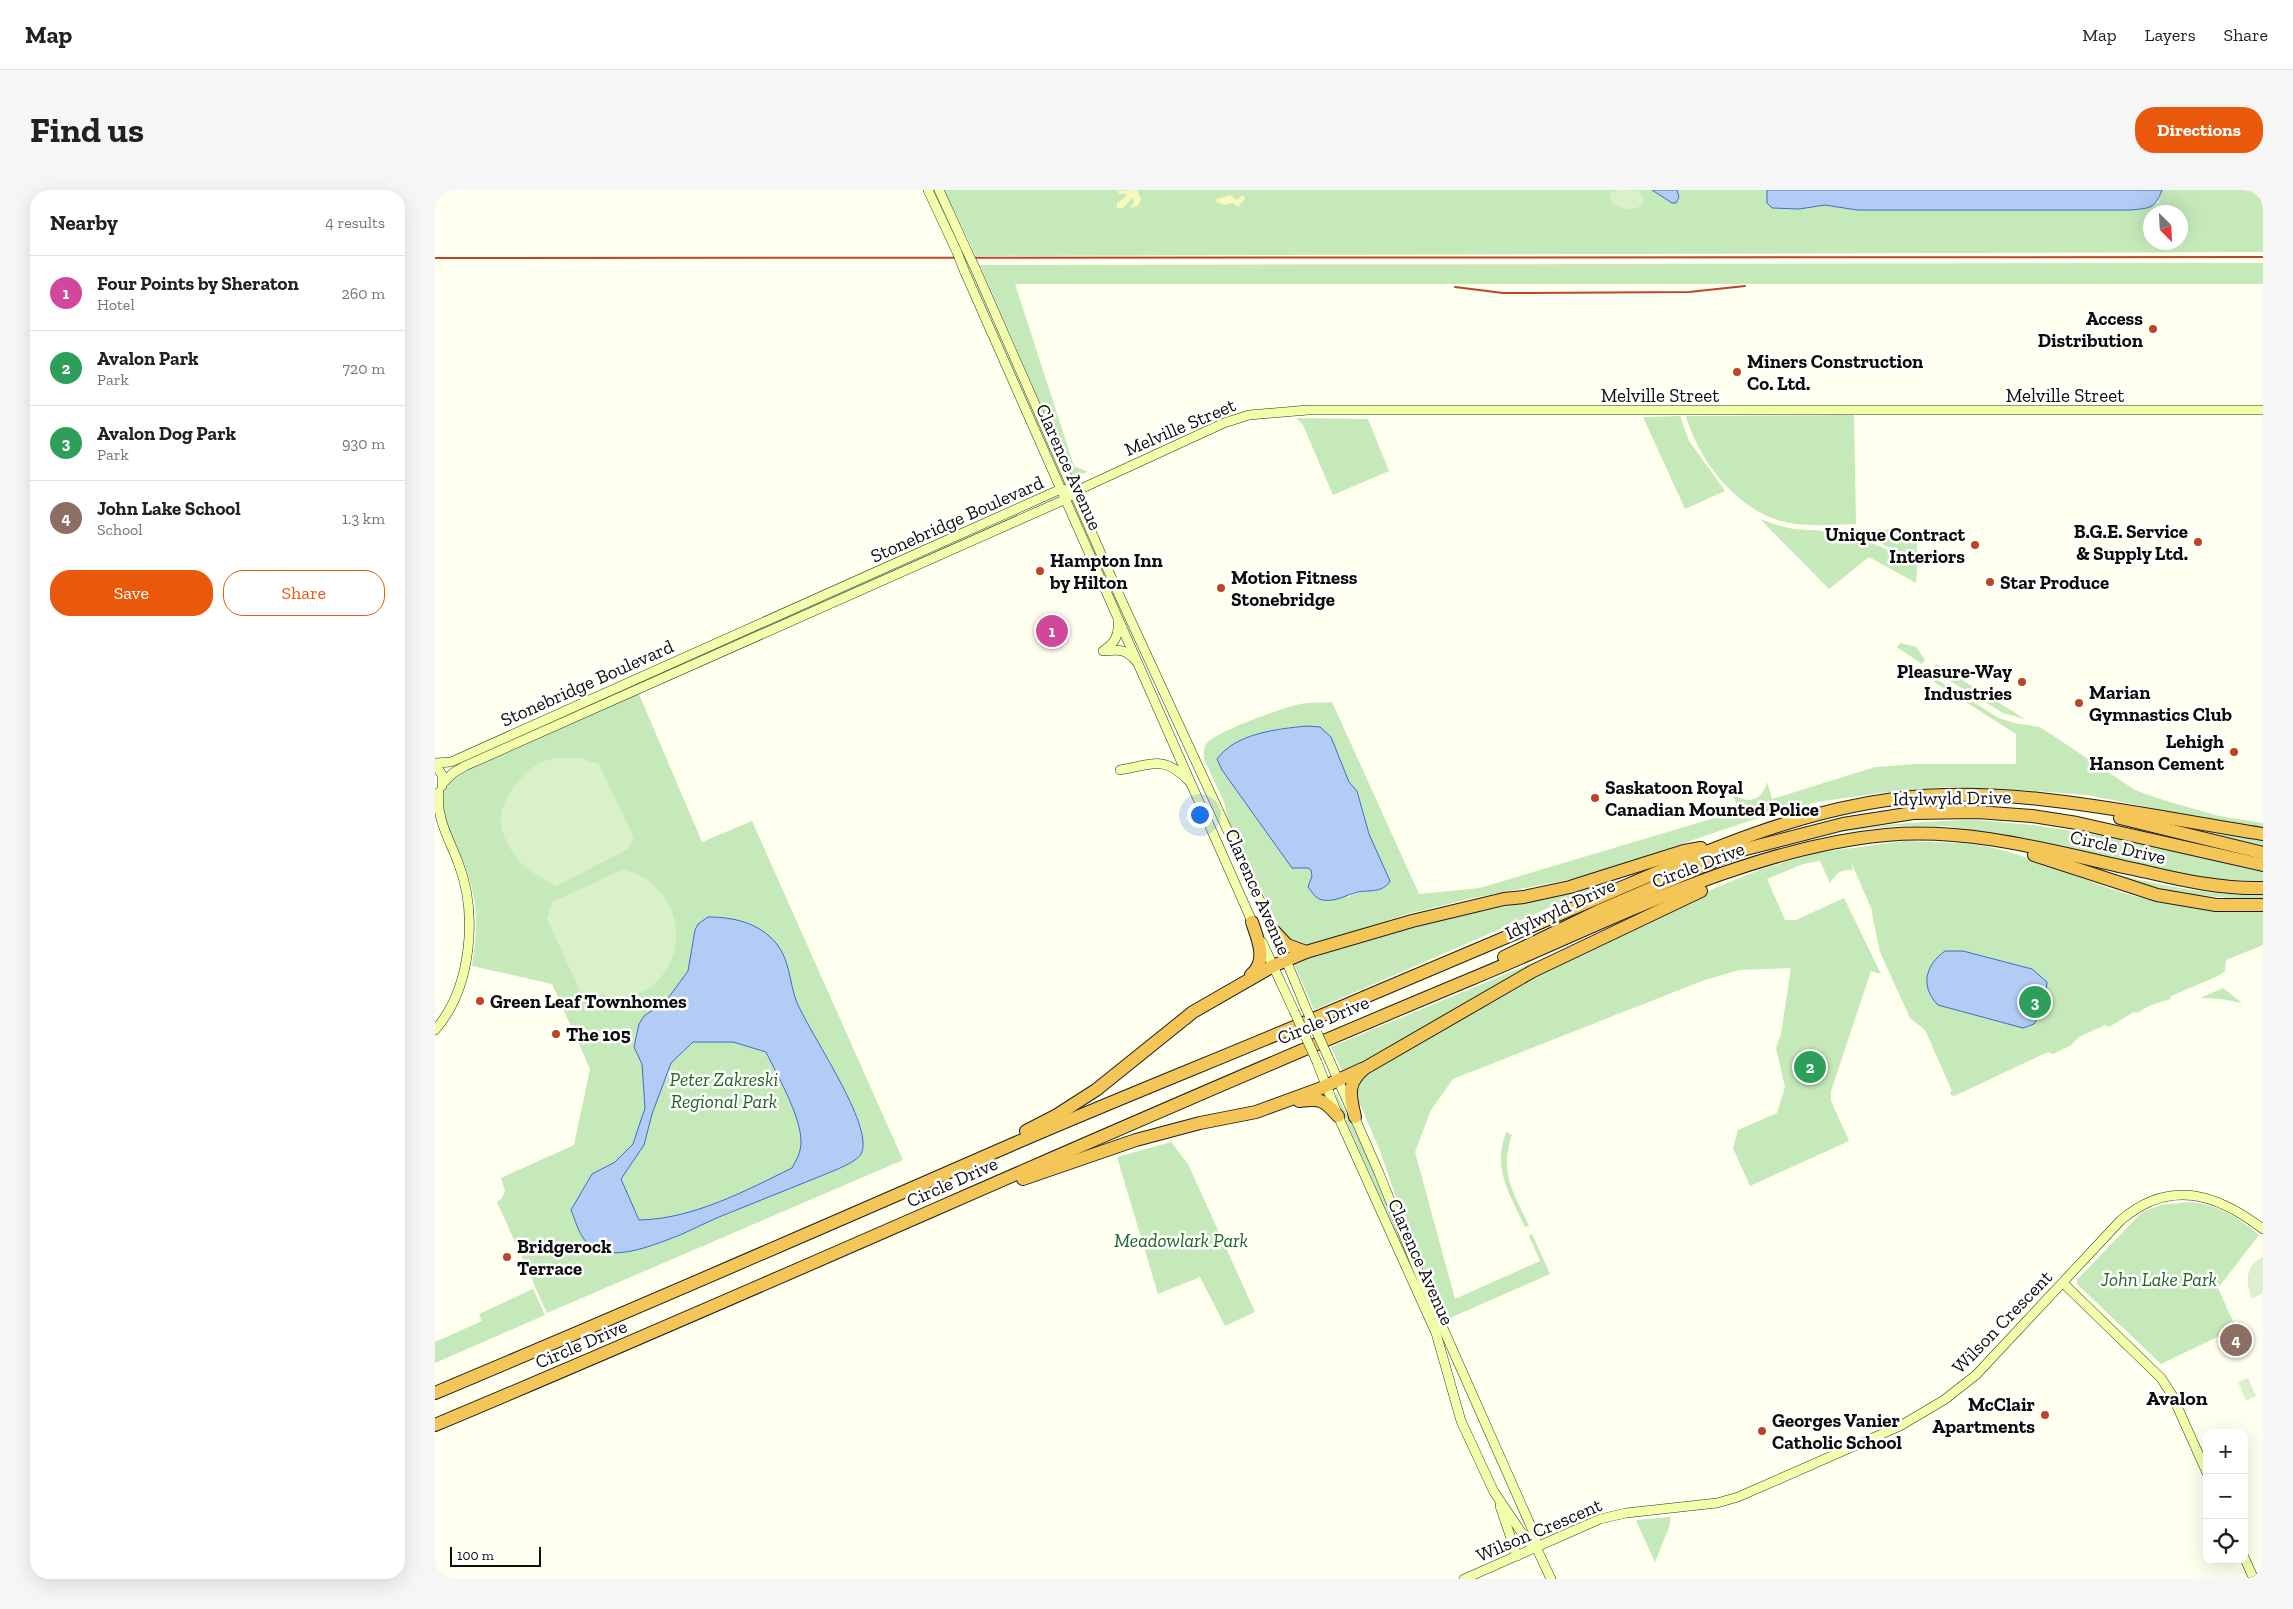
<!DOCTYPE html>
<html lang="en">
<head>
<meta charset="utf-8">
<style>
  body { margin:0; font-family:"Zilla Slab",serif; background:#f6f6f6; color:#202124 }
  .controls { position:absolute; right:15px; bottom:15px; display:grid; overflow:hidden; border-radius:10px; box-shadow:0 5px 20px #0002 }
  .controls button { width:45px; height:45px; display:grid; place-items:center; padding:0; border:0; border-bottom:1px solid #e0e0e0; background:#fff; color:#202124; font:25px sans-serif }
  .compass { position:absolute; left:1708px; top:15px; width:45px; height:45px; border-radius:50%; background:#fff; box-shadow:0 5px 20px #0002; rotate:156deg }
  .scale { position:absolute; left:15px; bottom:12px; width:91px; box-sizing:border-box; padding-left:5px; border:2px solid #0d0d0d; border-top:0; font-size:14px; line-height:18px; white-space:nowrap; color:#0d0d0d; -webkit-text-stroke:4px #fff; paint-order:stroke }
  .you { position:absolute; left:764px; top:624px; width:18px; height:18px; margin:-12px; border:4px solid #fff; border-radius:50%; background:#1a73e8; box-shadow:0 0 0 8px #1a73e833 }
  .badge { display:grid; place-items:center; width:32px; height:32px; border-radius:50%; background:#ea580c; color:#fff; font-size:16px; font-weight:700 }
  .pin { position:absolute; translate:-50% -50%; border:2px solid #fff; box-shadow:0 1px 5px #0006 }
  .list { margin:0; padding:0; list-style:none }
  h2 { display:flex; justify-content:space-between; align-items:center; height:65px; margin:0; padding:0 20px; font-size:21px }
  h2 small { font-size:16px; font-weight:400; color:#757577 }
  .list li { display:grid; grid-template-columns:32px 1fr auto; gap:15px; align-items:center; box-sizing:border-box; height:75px; padding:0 20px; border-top:1px solid #e0e0e0 }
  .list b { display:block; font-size:19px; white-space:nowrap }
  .list p { margin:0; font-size:16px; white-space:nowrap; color:#757577 }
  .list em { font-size:16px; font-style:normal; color:#757577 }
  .actions { display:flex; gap:10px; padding:15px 20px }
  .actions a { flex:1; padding:11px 0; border:1px solid #ea580c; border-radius:20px; text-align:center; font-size:18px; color:#ea580c }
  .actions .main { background:#ea580c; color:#fff }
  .icon { flex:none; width:28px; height:28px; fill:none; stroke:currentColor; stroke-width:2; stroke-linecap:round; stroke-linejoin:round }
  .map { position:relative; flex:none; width:1828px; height:1389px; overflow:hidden; border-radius:20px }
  header { display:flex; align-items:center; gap:30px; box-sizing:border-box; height:70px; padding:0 25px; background:#fff; border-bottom:1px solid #e0e0e0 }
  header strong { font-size:24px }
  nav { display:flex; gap:28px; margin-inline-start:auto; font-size:18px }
  .intro { display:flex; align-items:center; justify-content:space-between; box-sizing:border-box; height:120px; padding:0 30px }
  h1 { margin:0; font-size:35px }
  .button { padding:12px 22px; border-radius:20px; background:#ea580c; color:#fff; font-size:18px; font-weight:700 }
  main { display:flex; gap:30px; padding:0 30px }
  aside { flex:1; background:#fff; border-radius:20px; box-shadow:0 5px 20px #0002 }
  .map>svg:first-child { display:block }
  .green { fill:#c5e9b8; fill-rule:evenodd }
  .sand { fill:#f8fabb }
  .pitch { fill:#d9f0ca }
  .water { fill:#b3ccf6; stroke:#3a6dcc; fill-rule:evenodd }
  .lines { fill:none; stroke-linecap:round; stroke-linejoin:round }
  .secondary-casing { stroke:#2f2f2f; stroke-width:10 }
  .highway-casing { stroke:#1e1e1e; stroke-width:14 }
  .secondary { stroke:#f2fea9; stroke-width:9 }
  .highway { stroke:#f3c657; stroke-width:12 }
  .rail { stroke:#bd4526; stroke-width:2 }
  .secondary-bridge-casing { stroke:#2f2f2f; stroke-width:10; stroke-linecap:butt }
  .secondary-bridge { stroke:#f2fea9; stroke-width:9 }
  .poi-dot { fill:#bd4526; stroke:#fff; stroke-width:2 }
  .labels { text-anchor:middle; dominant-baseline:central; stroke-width:5; stroke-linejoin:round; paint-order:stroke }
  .poi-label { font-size:19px; font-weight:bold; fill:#0d0d0d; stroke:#fff; text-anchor:start }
  .street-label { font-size:19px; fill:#0d0d0d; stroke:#fff }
  .park-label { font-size:19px; font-style:italic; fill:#1e6521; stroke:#fff }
  .neighbourhood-label { font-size:20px; font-weight:bold; fill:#0d0d0d; stroke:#fff }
</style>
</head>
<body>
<header>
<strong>Map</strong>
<nav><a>Map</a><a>Layers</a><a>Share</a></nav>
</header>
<div class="intro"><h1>Find us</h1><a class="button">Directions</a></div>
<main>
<aside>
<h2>Nearby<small>4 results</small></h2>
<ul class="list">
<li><span class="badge" style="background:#d1479c">1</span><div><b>Four Points by Sheraton</b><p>Hotel</p></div><em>260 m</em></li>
<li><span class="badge" style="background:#2e9e5b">2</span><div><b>Avalon Park</b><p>Park</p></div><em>720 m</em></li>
<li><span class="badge" style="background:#2e9e5b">3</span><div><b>Avalon Dog Park</b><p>Park</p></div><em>930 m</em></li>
<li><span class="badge" style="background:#8d6e63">4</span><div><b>John Lake School</b><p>School</p></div><em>1.3 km</em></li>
</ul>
<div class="actions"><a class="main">Save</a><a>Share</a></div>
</aside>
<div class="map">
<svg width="1828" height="1389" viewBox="0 0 1828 1389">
  <rect width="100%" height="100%" fill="#feffee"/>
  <g class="green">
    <path d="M 509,0 L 1332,0 L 1332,13 L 1337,18 L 1364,19 L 1390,15 L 1422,20 L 1723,13 L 1727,0 L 1828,0 L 1828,62 L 541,66 ZM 1716,22 L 1746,22 L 1746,52 L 1716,52 Z"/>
    <path d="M 1828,73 L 1828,94 L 580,94 L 639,276 L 653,282 L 640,286 L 636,284 L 545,75 Z"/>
    <path d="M 1419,225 L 1421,334 C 1394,335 1360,338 1334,327 C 1294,309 1263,267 1251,226 Z"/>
    <path d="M 1245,226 L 1254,251 L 1290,301 L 1250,319 L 1208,227 Z"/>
    <path d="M 861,228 L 933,229 L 954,281 L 898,305 L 868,235 Z"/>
    <path d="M 1325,329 C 1336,333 1347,337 1359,339 C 1377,341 1395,339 1413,344 C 1437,351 1457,365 1483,368 L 1481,393 L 1434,367 L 1394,399 Z"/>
    <path d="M 1415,339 L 1482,340 L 1482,363 L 1462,361 Z"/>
    <path d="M 1465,453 L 1481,457 L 1490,470 L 1487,474 L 1462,457 Z"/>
    <path d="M 1501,474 L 1590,529 L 1568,523 L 1497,480 Z"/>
    <path d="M 1501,489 L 1564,528 L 1579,533 L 1605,537 L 1700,600 L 1728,610 L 1784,626 L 1828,633 L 1828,637 L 1798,634 L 1652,605 L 1587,600 L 1509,597 L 1444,603 L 1382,612 L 1314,631 L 1152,686 L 1038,708 L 972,724 L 868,758 L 848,745 L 793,630 L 789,612 L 769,569 C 769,564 768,559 771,554 C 779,542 849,517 865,514 C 875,512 886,513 897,512 L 984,704 L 1045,698 L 1303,621 L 1298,603 C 1312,616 1328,610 1332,592 L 1337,609 L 1440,577 L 1482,574 L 1581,574 L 1581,544 L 1499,492 ZM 872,536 L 905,569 L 914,593 L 922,601 L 934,644 L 954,691 C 937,705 930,698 913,707 L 877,686 L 876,680 L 873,678 L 857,678 L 787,580 L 814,547 L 841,539 Z"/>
    <path d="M 204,504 L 267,652 L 317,631 L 468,970 L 112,1123 L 62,1012 L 67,1008 L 70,1001 L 66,988 L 139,955 L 155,879 L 117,794 L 37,776 C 44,728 43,708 25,663 C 19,648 8,631 6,616 C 4,598 17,588 28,577 Z"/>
    <path d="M 1541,630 L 1598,635 L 1681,648 L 1828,682 L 1828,691 L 1773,689 L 1584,648 L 1511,636 L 1462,636 L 1385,644 C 1437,635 1488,631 1541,630 Z"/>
    <path d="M 1767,642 L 1828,650 L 1828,656 Z"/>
    <path d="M 1469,651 C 1500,653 1534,651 1563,659 C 1619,674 1673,703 1730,713 C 1761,719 1796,717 1828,719 L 1828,755 L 1824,752 L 1828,755 L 1791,770 L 1790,781 L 1783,786 L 1736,806 L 1735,809 C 1724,813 1712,815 1703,823 L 1699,822 L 1674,837 L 1670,835 L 1644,847 L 1636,855 L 1618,864 L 1613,862 L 1519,906 L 1516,905 L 1515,902 L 1517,901 L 1490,840 L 1475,828 L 1445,762 L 1436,719 L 1440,727 L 1416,672 L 1418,680 C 1406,679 1402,683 1395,693 L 1385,671 L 1368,674 L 1332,689 L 1350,730 L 1361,730 L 1409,708 L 1446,784 L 1436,781 L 1396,901 L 1396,911 L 1414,951 L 1315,996 L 1298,958 L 1303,940 L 1342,923 L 1350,897 L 1341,858 L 1346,844 L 1356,778 L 1304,780 L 1267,791 L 1018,889 L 996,920 L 980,962 L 1020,1109 L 1105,1071 L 1094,1046 L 1097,1044 L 1115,1084 L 1015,1128 L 1007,1127 L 987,1083 L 945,961 L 924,912 L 923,901 L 928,886 L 1085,793 L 1282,697 L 1327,679 L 1381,663 Z"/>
    <path d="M 1639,674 C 1701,689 1763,707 1828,704 L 1828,711 L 1729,702 Z"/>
    <path d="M 1157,698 L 1157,699 L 879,820 L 859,774 L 861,772 L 1005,730 Z"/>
    <path d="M 1102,771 L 986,843 L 909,883 L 907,881 L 896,857 Z"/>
    <path d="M 1788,798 L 1807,813 L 1786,809 L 1765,808 Z"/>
    <path d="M 900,901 L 941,982 L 973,1069 L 902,910 Z"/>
    <path d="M 1071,942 L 1077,945 C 1064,983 1078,1001 1094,1036 L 1090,1037 C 1075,1004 1057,979 1071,942 Z"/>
    <path d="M 736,952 L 753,974 L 820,1122 L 790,1136 L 765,1087 L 723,1104 L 682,967 Z"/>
    <path d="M 1756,1012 C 1783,1015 1803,1027 1824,1045 L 1783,1098 L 1801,1138 L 1726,1174 L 1642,1094 L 1642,1090 L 1707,1022 L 1726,1015 Z"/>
    <path d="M 98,1099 L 110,1125 L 0,1173 L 0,1152 L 47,1131 L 44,1124 Z"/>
    <path d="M 1235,1327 L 1235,1335 L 1220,1372 L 1202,1333 L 1202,1330 Z"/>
  </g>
  <g class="sand">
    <path d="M 702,0 L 706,9 L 703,16 L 695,18 L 699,13 L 698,7 L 688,18 L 682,18 L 682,13 L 692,6 L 691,4 L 684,4 L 683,1 Z"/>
    <path d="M 795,5 L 802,10 L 806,6 L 809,6 L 810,9 L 803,17 L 797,13 L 789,15 L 781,12 L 782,9 Z"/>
  </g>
  <g class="pitch">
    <path d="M 1183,0 L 1203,1 L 1208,8 L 1208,14 C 1198,23 1178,19 1174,6 L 1176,2 Z"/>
    <path d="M 123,568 L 145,568 L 164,574 L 199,648 L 193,659 L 121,696 C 107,688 91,680 81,667 C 74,658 68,647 66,635 C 62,614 86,582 105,573 C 110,570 117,569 123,568 Z"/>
    <path d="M 189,679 C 196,682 204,684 210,688 C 242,709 252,752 229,783 C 222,793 211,802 199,805 C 181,809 163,804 145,801 L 112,729 L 117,712 Z"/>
    <path d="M 1828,1067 L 1828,1103 L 1817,1109 C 1810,1092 1810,1076 1828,1067 Z"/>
    <path d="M 1813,1188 L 1821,1206 L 1811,1211 L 1803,1192 Z"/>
  </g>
  <g class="water">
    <path d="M 1217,0 L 1242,0 L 1244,7 L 1241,13 L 1237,13 Z"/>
    <path d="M 1332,0 L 1727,0 C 1720,19 1715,18 1696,20 L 1422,20 L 1390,15 L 1364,19 L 1337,18 L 1332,13 Z"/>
    <path d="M 872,536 L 885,537 L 896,547 L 914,592 L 922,601 L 934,644 L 955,691 C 948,703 934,700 923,702 C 910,705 898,714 884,709 C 880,707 876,701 873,697 L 877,686 L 876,680 L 873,678 L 857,678 L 787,580 L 782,569 C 801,543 842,539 872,536 Z"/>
    <path d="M 273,727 C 299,727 324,733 341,753 C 355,770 354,791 361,810 C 372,840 441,937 426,964 C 421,973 395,982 386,986 C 352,1000 318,1013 284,1027 C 267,1034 250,1044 232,1050 C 213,1057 186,1067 166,1061 C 146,1055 143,1037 136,1020 L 157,984 L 180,972 L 198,954 L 210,918 L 207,874 L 199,857 L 204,834 L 209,826 L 231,811 L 253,781 L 260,740 L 263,734 ZM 258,852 L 298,852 L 331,862 C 342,885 372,936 365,960 C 364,966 360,972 357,978 C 310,1001 258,1029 204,1030 L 186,989 L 209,955 L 217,924 L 236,873 Z"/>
    <path d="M 1510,761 L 1528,761 L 1597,779 L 1612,792 L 1610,814 L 1599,834 L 1588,838 L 1503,815 C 1485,797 1490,775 1510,761 Z"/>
  </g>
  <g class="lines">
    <g class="secondary-casing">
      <g id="secondary">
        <path d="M 493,0 L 522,62"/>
        <path d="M 504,0 L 532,61"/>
        <path d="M 529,80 L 819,736"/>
        <path d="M 541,80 L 685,407 L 839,741 L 870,816"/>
        <path d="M 668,461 C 680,453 684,446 683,431"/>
        <path d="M 671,461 C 685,459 692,460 701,471"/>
        <path d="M 0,573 L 16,572 L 626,299 L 632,300"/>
        <path d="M 0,574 L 7,585 L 7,596"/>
        <path d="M 685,580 C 719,574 729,565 755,592"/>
        <path d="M 8,593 L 18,583 L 30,576 L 631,309 L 639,302 L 789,233 L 814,225 L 873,220 L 1828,220"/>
        <path d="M 827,752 L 859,821"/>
        <path d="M 0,840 C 37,798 43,723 23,672 C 15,651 0,626 4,602"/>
        <path d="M 893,867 L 944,983 L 988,1093 L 1098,1341 L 1101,1348 L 1101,1357 L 1116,1389"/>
        <path d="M 882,872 L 903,926 L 1001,1143 L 1026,1231 L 1059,1302 L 1093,1352 L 1101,1357"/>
        <path d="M 1628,1093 L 1726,1188 L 1737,1205 L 1772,1283"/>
        <path d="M 1065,1316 L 1082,1366"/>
        <path d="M 1809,1367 L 1819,1389"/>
        <path d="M 1029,1389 L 1165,1329 L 1191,1323 L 1282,1313 L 1303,1307 L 1465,1236 L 1509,1210 L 1541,1185 L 1686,1030 C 1735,988 1782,1004 1828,1039"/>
      </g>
    </g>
    <g class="highway-casing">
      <g id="highway">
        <path d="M 1685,628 L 1828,663"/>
        <path d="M 1599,665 L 1722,705 L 1781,715 L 1828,715"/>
        <path d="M 839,741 L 852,755 L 871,762"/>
        <path d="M 1069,767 L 1166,720 L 1303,661 L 1408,634 L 1478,623 L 1542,622 L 1597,626 L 1642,633 L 1828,675"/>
        <path d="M 816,785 C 833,771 823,750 817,732"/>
        <path d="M 864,911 C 886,908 889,910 903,926"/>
        <path d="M 920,927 C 915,905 911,894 930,878 L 1098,781 L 1266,701"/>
        <path d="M 591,941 L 622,925 L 661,900 L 758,822 L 838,776 L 871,762 L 977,731 L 1069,709 L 1089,707 L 1135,697 L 1249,661 L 1266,658"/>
        <path d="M 588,989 L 701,950 L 765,933 L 821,922 L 884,899 L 927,879"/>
        <path d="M 0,1203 C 193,1122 384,1039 576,955 C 696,903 817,856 937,804 C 1018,770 1100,735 1181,700 C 1271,661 1360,622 1459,609 C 1578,593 1710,626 1828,644"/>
        <path d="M 0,1235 C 347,1090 689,933 1036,789 C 1167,735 1309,658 1451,645 C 1540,637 1626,664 1712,682 C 1750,691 1788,699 1828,698"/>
      </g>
    </g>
    <use href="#secondary" class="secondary"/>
    <use href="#highway" class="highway"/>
    <g class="rail">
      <path d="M 0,68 L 1828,67"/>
      <path d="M 1020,97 L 1068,103 L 1095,103 L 1254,102 L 1310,96"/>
    </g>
    <g class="secondary-bridge-casing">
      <g id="secondary-bridge">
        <path d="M 532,61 L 541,80"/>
        <path d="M 522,62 L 529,80"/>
        <path d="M 870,816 L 893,867"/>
        <path d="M 859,821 L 882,872"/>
      </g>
    </g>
    <use href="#secondary-bridge" class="secondary-bridge"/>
  </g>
  <g class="poi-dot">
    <circle cx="1718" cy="139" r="5"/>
    <circle cx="1302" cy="182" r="5"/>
    <circle cx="1763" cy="352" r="5"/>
    <circle cx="1540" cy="355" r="5"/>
    <circle cx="605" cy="381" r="5"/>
    <circle cx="1555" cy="392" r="5"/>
    <circle cx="786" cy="398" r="5"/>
    <circle cx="1587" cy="492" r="5"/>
    <circle cx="1644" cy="513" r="5"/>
    <circle cx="1799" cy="562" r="5"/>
    <circle cx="1160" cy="608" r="5"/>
    <circle cx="45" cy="811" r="5"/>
    <circle cx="121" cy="844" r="5"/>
    <circle cx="72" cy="1067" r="5"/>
    <circle cx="1610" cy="1225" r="5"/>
    <circle cx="1327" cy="1241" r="5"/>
  </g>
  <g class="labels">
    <g class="poi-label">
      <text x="1708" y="128" text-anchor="end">Access<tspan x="1708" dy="22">Distribution</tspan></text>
      <text x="1312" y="171">Miners Construction<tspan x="1312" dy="22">Co. Ltd.</tspan></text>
      <text x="1753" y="341" text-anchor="end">B.G.E. Service<tspan x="1753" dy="22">&amp; Supply Ltd.</tspan></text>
      <text x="1530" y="344" text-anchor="end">Unique Contract<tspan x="1530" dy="22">Interiors</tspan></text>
      <text x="615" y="370">Hampton Inn<tspan x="615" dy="22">by Hilton</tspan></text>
      <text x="796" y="387">Motion Fitness<tspan x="796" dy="22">Stonebridge</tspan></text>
      <text x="1565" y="392">Star Produce</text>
      <text x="1577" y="481" text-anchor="end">Pleasure-Way<tspan x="1577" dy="22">Industries</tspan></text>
      <text x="1654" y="502">Marian<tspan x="1654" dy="22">Gymnastics Club</tspan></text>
      <text x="1789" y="551" text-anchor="end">Lehigh<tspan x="1789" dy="22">Hanson Cement</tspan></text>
      <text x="1170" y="597">Saskatoon Royal<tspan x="1170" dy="22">Canadian Mounted Police</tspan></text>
      <text x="55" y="811">Green Leaf Townhomes</text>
      <text x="131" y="844">The 105</text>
      <text x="82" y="1056">Bridgerock<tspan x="82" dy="22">Terrace</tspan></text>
      <text x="1600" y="1214" text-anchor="end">McClair<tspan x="1600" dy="22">Apartments</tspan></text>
      <text x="1337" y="1230">Georges Vanier<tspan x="1337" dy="22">Catholic School</tspan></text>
    </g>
    <g class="street-label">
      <text x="1225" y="205">Melville Street</text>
      <text x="1630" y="205">Melville Street</text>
      <text transform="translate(745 237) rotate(-23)">Melville Street</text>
      <text transform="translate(634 277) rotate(66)">Clarence Avenue</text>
      <text transform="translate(522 329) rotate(-24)">Stonebridge Boulevard</text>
      <text transform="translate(152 493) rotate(-24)">Stonebridge Boulevard</text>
      <text transform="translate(1517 608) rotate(-1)">Idylwyld Drive</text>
      <text transform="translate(1683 657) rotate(13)">Circle Drive</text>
      <text transform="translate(1263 675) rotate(-21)">Circle Drive</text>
      <text transform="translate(823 702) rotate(66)">Clarence Avenue</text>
      <text transform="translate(1125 719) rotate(-25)">Idylwyld Drive</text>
      <text transform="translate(888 830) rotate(-23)">Circle Drive</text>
      <text transform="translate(517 992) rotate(-24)">Circle Drive</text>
      <text transform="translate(986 1072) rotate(66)">Clarence Avenue</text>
      <text transform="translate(1567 1132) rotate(-46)">Wilson Crescent</text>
      <text transform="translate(146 1154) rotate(-23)">Circle Drive</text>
      <text transform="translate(1104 1340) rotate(-23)">Wilson Crescent</text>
    </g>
    <g class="park-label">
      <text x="289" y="889">Peter Zakreski<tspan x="289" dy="22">Regional Park</tspan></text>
      <text x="746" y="1050">Meadowlark Park</text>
      <text x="1724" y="1089">John Lake Park</text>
    </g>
    <g class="neighbourhood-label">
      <text x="1742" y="1208">Avalon</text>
    </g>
  </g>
</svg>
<div class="controls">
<button>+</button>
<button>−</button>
<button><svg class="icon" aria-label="locate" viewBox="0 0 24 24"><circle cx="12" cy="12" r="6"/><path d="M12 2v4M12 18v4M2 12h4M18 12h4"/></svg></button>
</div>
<svg class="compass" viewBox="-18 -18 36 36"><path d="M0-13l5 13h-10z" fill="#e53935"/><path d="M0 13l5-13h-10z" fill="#757577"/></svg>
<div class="scale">100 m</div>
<div class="you"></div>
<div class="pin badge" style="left:617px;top:441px;background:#d1479c">1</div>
<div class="pin badge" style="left:1375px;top:877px;background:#2e9e5b">2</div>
<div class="pin badge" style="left:1600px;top:812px;background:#2e9e5b">3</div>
<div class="pin badge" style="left:1801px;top:1150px;background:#8d6e63">4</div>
</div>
</main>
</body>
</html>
